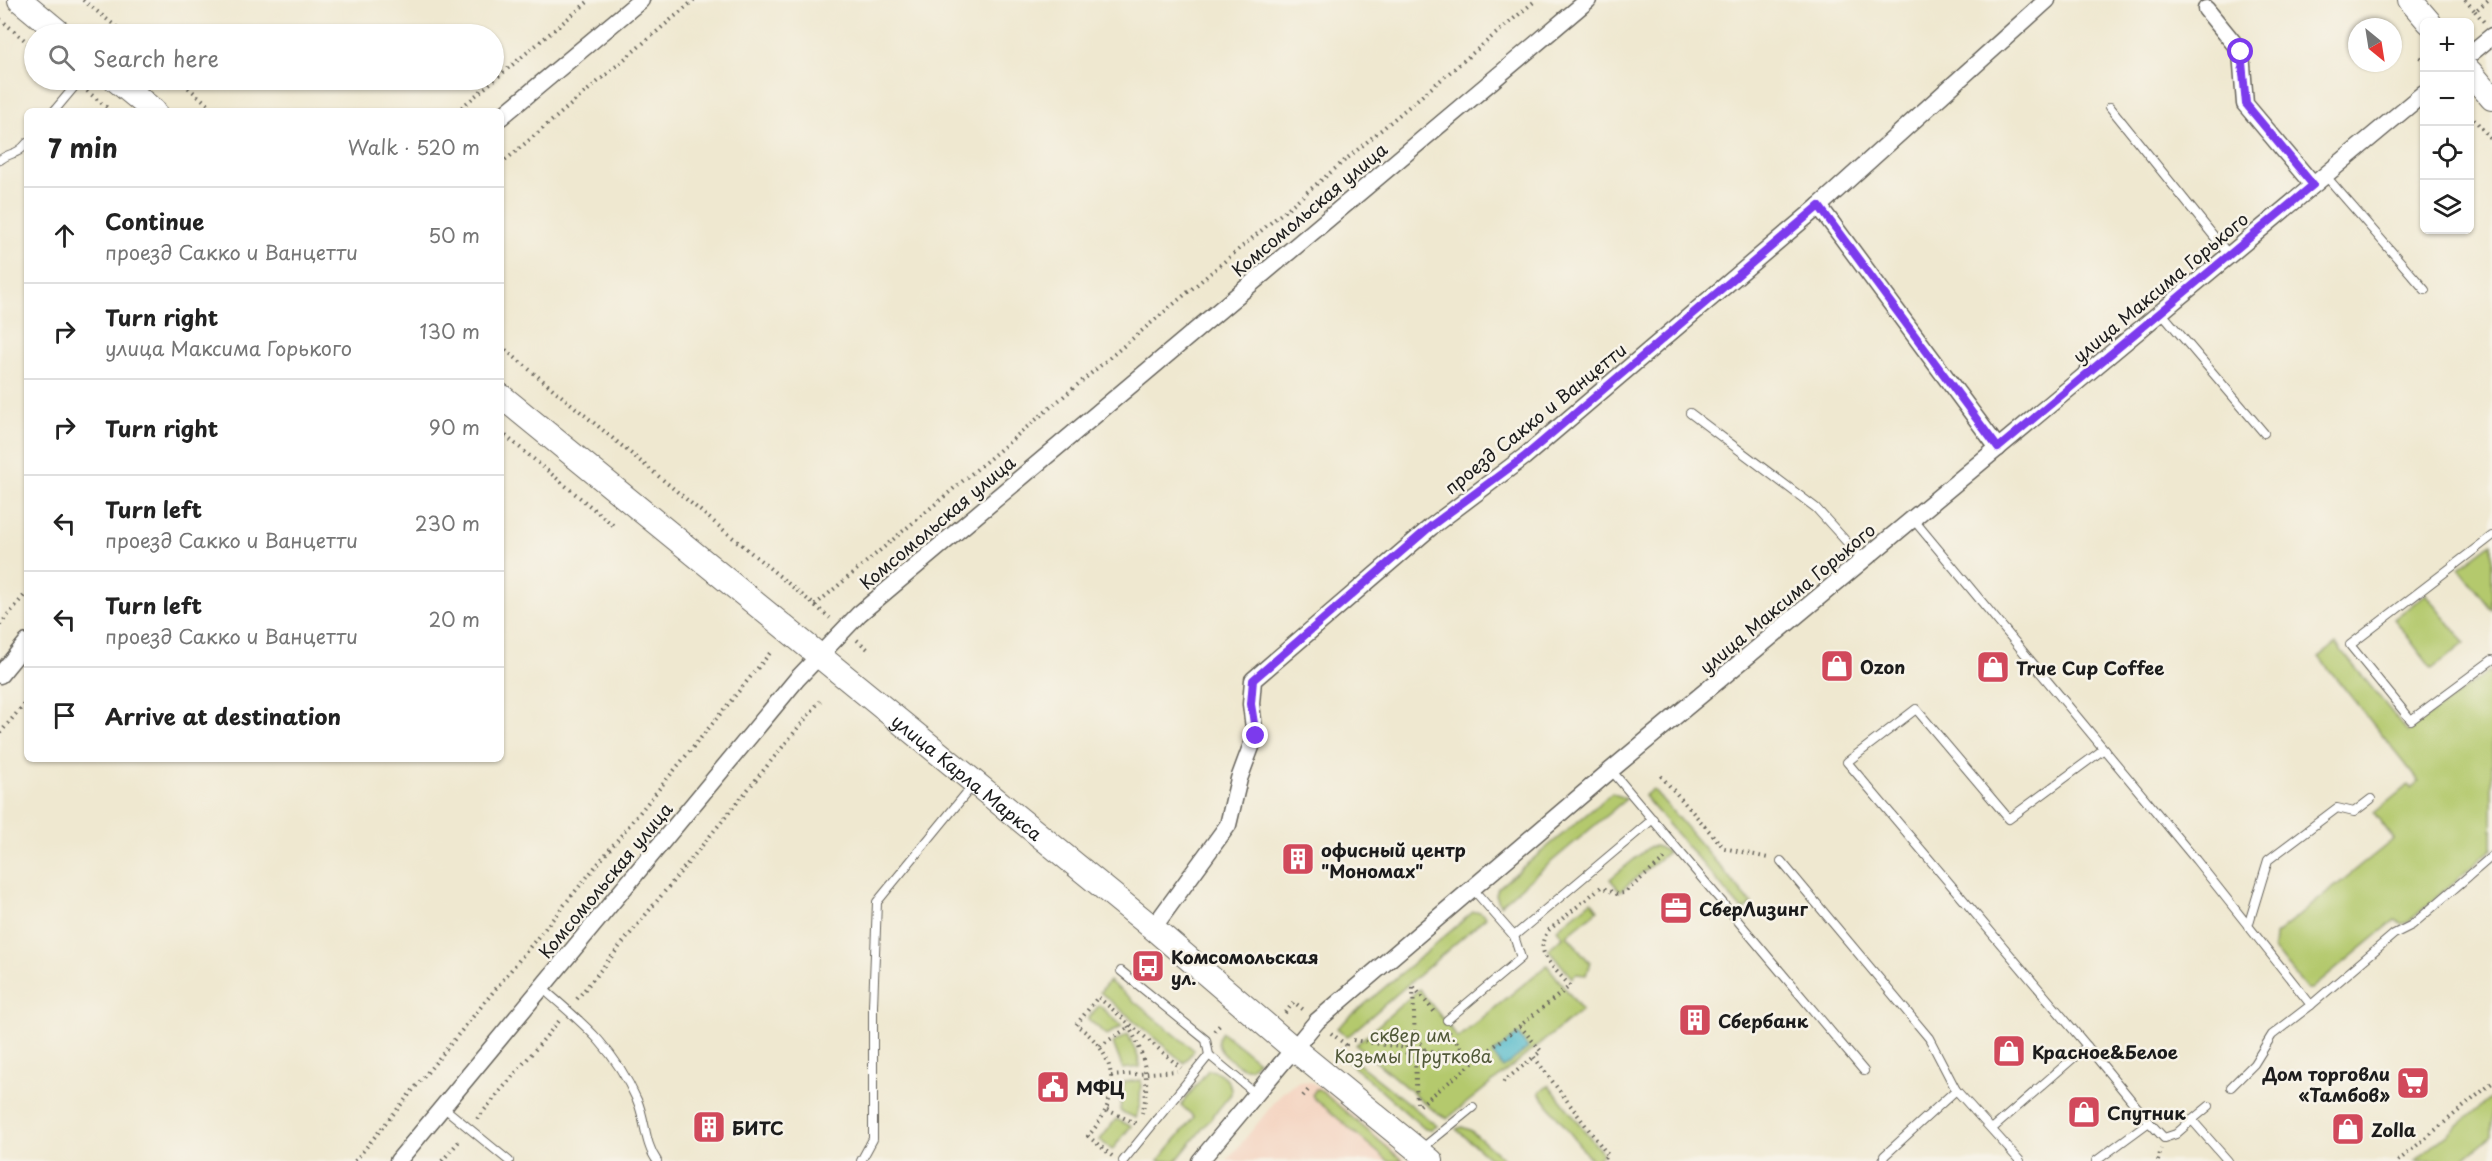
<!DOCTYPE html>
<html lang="en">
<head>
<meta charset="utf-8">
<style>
  body { margin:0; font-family:"Playpen Sans",sans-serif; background:#f6f6f6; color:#222 }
  .controls { position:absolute; right:18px; top:18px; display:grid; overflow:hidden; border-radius:9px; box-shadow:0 2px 4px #0004 }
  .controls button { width:54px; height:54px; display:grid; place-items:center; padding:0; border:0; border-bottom:2px solid #e0e0e0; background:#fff; color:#222; font:30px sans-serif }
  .compass { position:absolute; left:2348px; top:18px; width:54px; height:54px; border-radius:50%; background:#fff; box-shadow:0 2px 4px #0004; rotate:150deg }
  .stop { position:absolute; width:18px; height:18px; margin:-14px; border:4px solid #7c3aed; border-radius:50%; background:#fff }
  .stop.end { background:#7c3aed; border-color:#fff; box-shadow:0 2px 6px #0008 }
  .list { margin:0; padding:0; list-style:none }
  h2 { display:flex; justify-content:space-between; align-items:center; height:78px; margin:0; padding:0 24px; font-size:26px }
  h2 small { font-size:20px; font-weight:400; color:#767676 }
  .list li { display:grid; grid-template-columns:39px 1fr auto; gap:18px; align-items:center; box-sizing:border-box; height:96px; padding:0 24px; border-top:2px solid #e0e0e0 }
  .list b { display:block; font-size:22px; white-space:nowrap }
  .list p { margin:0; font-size:20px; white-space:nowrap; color:#767676 }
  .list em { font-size:20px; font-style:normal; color:#767676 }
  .icon { flex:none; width:33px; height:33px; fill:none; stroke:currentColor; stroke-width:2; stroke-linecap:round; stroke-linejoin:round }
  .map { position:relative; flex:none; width:2492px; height:1161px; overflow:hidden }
  .search { position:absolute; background:#fff; box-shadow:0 2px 4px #0004; left:24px; top:24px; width:480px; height:66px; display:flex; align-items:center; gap:15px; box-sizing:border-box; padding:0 21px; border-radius:33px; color:#767676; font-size:22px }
  .panel { position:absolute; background:#fff; box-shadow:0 2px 4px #0004; left:24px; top:108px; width:480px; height:654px; border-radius:9px }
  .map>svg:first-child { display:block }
  .built { fill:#f4d3c0 }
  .green { fill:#b4c96d; stroke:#687244; stroke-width:1.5 }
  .water { fill:#4cb7c9; stroke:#346a72; stroke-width:1.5 }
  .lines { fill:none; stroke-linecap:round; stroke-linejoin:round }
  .lane-casing { stroke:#66635b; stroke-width:10 }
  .street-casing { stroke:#66635b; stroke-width:19 }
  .secondary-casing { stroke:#66635b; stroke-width:26 }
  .path { stroke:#66635b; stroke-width:4; stroke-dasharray:1.5 4.5; stroke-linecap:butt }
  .lane { stroke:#fff; stroke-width:8 }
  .street { stroke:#fff; stroke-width:16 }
  .secondary { stroke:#fff; stroke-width:24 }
  .route { stroke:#7c3aed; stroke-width:8 }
  .labels { text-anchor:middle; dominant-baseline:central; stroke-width:5; stroke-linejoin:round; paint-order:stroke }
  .street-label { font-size:18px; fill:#1c1c1c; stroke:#f7f3e8 }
  .poi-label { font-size:18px; font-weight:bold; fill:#1c1c1c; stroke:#f7f3e8; text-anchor:start }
  .park-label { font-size:18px; fill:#515938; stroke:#f7f3e8 }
</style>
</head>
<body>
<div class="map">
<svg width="2492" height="1161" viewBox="0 0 2492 1161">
  <rect width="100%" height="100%" fill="#f7f3e8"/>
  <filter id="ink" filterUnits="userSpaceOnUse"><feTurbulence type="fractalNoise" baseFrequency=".0167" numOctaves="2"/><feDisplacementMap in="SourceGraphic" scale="12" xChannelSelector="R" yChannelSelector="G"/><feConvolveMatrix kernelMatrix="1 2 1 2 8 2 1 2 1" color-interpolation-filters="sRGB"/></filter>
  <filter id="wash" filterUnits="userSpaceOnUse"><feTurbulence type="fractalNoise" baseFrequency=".008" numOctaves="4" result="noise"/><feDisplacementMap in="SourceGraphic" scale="24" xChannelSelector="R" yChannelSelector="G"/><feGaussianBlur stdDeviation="1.35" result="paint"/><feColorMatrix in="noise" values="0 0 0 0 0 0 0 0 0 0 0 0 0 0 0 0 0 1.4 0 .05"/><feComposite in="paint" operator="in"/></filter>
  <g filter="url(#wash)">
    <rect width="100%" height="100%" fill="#efe8d0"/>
    <path class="built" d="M 1299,1081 L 1311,1082 L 1321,1088 L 1406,1161 L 1227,1161 L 1282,1093 Z"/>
    <g class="green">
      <path d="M 2492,543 L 2492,610 L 2459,568 Z"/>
      <path d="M 2426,594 L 2465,643 L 2432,669 L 2394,619 Z"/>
      <path d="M 2336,644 L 2408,732 L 2489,671 L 2492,675 L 2492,849 L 2408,922 L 2402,924 L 2395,920 L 2312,989 L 2307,989 L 2274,949 L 2275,935 L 2394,839 L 2374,813 L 2408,785 L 2411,788 L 2419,781 L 2319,657 Z"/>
      <path d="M 1653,789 L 1752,904 L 1743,911 L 1644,796 Z"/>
      <path d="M 1612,793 L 1626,799 L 1500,905 L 1496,895 L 1498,888 Z"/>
      <path d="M 1656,846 L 1668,852 L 1620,891 L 1610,879 L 1649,847 Z"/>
      <path d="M 1591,901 L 1598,910 L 1567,935 L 1590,963 L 1586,975 L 1576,974 L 1572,978 L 1548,949 L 1563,937 L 1557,929 Z"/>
      <path d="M 1473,912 L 1480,912 L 1486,917 L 1347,1037 L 1337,1028 Z"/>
      <path d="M 1547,965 L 1582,1010 L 1448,1118 L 1438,1114 L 1356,1045 L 1419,989 L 1458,1038 Z"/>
      <path d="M 1109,981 L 1194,1050 L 1184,1063 L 1100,992 Z"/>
      <path d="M 1099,1005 L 1122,1026 L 1107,1035 L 1088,1019 Z"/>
      <path d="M 1222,1032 L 1258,1061 L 1250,1068 L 1243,1068 C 1230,1060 1209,1048 1222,1032 Z"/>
      <path d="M 1128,1034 L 1138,1057 L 1140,1067 L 1123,1069 L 1113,1043 Z"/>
      <path d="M 1350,1057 L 1437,1126 L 1431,1130 L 1425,1129 L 1347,1061 Z"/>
      <path d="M 1208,1070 C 1220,1070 1232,1081 1231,1094 L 1176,1161 L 1158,1161 L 1194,1117 L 1181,1105 Z"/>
      <path d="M 1141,1080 L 1140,1103 L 1136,1118 L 1120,1111 L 1124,1082 Z"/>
      <path d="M 1549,1085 L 1603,1154 L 1595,1161 L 1592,1161 L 1539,1093 Z"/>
      <path d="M 1316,1089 L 1320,1090 L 1403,1161 L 1388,1161 L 1314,1098 L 1312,1095 Z"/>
      <path d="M 2492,1097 L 2492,1135 L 2461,1161 L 2415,1161 Z"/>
      <path d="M 1116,1119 L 1131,1126 L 1112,1150 L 1100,1140 Z"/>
      <path d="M 1462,1127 L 1470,1130 L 1506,1161 L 1493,1161 L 1456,1129 Z"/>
    </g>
    <path class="water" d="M 1518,1034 L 1528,1048 L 1503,1068 L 1493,1054 Z"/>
  </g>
  <g filter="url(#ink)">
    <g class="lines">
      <g class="lane-casing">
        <g id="lane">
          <path d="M 2110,107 L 2229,255"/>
          <path d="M 54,111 L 80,80"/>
          <path d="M 0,160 C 9,152 17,156 27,143"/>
          <path d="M 2325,175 L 2425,290"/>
          <path d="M 2161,312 L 2264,433"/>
          <path d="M 1690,413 L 1816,508 L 1863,560"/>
          <path d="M 1913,519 L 2196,860 L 2311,1005 L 2272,1035 L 2254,1064 L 2231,1087"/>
          <path d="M 2492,536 L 2350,645 L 2411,720 L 2492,660"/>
          <path d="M 1611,770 L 1864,1071"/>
          <path d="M 1781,861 L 1929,1038 L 1956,1090"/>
          <path d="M 2248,926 L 2268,860 L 2337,808 L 2354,812 L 2371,799"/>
          <path d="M 1514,936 L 1653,819"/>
          <path d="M 1121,971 L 1206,1040 L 1209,1055"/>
          <path d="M 542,988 C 584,1024 614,1048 637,1100 C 646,1120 644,1143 657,1161"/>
          <path d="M 2311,1005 L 2394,934 L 2412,925 L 2492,856"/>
          <path d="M 1447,1020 L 1521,958 L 1514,936 L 1472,888"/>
          <path d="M 2087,1046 L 2149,1122"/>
          <path d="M 2209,1106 L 2192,1120 L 2228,1161"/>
          <path d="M 443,1107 L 509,1161"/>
          <path d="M 1992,1129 L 2087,1046 L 1847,762 L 1916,709 L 2009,819 L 2104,749"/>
          <path d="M 1420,1150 L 1473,1107"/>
          <path d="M 861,1161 L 873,1139 L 873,1006 L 877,902 L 973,785"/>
          <path d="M 1123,1161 L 1209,1055 L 1256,1094"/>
          <path d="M 1883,1161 L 1884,1156 L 1956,1090 L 2020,1161"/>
          <path d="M 2096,1161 L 2149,1122 L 2164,1138 L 2176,1134 L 2192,1120"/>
        </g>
      </g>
      <g class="street-casing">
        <g id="street">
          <path d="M 2206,9 L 2241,52 L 2245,104 L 2313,185"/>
          <path d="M 2470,54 L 2492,36"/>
          <path d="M 501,117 L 641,0"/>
          <path d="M 1819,206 L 1998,448"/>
          <path d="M 0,675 L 27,642"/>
          <path d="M 1153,928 L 1228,825 L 1239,779 L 1255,736 L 1251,704 L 1253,680 L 1431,527 L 1524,457 L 1819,206 L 2047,0"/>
          <path d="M 398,1161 L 797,679 L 859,614 L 1588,0"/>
          <path d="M 1200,1161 L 1317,1021 L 1611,770 L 2424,93"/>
        </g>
      </g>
      <g class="secondary-casing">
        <g id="secondary">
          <path d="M 20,0 L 61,34"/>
          <path d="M 2410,0 L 2429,22"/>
          <path d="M 2470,72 L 2492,98"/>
          <path d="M 116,80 L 154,111"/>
          <path id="s1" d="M 501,396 L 1153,928 L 1294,1049 L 1431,1161"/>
        </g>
      </g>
      <g class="path">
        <path d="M 83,0 L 125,34"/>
        <path d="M 2465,0 L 2475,11 L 2488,0"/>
        <path d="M 2475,11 L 2484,22"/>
        <path d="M 0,19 L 34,48"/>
        <path d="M 2420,57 L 2424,62"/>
        <path d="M 179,80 L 216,111"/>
        <path d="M 87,91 L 111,111"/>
        <path d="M 457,111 L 590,0"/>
        <path d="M 2470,114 L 2492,141"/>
        <path d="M 501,164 L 694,0"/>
        <path d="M 501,346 L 830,618"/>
        <path d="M 501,432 L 614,526"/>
        <path d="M 815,605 L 1536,0"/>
        <path d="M 0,625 L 27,592"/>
        <path d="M 857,640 L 870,651"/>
        <path d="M 0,733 L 27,701"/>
        <path d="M 1661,776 L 1724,848 L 1768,858"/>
        <path d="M 1414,987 L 1436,1014"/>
        <path d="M 1413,988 L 1415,1041"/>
        <path d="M 577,999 L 820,701"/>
        <path d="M 1285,1013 L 1294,1002 L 1305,1011"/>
        <path d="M 1128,1026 C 1145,1052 1151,1083 1142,1113"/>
        <path d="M 1520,1026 L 1541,1051 L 1534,1057 L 1608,1155 L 1601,1161"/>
        <path d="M 1214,1031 L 1222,1023"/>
        <path d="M 1449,1032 L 1469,1058"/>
        <path d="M 1331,1033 L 1346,1045 L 1336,1057"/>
        <path d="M 1353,1040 L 1406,1048"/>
        <circle cx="1415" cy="1050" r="9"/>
        <path d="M 1100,1046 L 1129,1027"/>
        <path d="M 1425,1051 L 1477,1059"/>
        <path d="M 1415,1060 L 1417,1103"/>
        <path d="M 1111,1076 L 1177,1071"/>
        <path d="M 1503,1082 L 1534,1057"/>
        <path d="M 1303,1096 L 1310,1088"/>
        <path d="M 1420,1105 L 1570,986 C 1555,968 1531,952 1549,930 L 1601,887 L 1617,894 L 1624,893 L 1666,858"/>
        <path d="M 1107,1110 L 1137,1124"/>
        <path d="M 477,1119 L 559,1021"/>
        <path d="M 1112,1156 L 1088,1136 C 1122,1099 1120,1054 1076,1025 L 1098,997 L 1181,1068"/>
        <path d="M 355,1161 L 770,653"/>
        <path d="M 442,1161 L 461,1139"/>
        <path d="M 2158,1161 L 2161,1149"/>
        <path d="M 2398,1161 L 2492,1083"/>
      </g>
      <use href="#lane" class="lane"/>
      <use href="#street" class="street"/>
      <use href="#secondary" class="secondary"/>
    </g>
  </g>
  <g class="lines" filter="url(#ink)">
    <path class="route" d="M 1256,736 L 1251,704 L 1253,680 L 1431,526 L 1524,457 L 1819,206 L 1998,448 L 2313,185 L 2246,104 L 2241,52"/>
  </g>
  <defs>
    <g id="shop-square" transform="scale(1.725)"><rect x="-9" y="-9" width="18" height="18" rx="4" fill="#d1495b" stroke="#f7f3e8"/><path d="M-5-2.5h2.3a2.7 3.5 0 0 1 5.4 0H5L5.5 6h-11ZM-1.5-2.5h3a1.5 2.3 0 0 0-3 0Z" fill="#fff"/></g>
    <g id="building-square" transform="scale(1.725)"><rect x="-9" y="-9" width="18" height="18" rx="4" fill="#d1495b" stroke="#f7f3e8"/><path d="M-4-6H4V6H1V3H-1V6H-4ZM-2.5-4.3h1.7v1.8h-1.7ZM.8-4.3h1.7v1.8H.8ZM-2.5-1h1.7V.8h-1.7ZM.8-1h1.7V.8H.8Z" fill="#fff"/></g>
    <g id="office-square" transform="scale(1.725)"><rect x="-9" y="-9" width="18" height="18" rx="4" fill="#d1495b" stroke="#f7f3e8"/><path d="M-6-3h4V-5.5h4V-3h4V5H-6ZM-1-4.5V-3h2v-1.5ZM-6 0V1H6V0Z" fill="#fff"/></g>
    <g id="bus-square" transform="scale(1.725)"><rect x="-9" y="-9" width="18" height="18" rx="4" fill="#d1495b" stroke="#f7f3e8"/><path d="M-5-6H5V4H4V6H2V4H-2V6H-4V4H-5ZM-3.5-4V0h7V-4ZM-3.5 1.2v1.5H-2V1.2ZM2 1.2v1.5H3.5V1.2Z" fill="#fff"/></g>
    <g id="supermarket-square" transform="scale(1.725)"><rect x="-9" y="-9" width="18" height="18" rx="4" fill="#d1495b" stroke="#f7f3e8"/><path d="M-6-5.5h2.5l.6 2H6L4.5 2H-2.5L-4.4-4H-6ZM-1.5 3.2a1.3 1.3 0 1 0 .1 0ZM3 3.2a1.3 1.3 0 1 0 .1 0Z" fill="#fff"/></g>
    <g id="civic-square" transform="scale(1.725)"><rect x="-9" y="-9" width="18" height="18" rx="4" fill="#d1495b" stroke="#f7f3e8"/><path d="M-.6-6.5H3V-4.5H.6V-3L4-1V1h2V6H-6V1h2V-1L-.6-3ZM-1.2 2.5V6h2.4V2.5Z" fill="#fff"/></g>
  </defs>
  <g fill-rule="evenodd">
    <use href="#shop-square" x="1837" y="666"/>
    <use href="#shop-square" x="1993" y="667"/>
    <use href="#building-square" x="1298" y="859"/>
    <use href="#office-square" x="1676" y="908"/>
    <use href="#bus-square" x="1148" y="966"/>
    <use href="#building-square" x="1695" y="1020"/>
    <use href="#shop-square" x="2009" y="1051"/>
    <use href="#supermarket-square" x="2413" y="1083"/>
    <use href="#civic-square" x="1053" y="1087"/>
    <use href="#shop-square" x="2084" y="1112"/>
    <use href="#building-square" x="709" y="1127"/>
    <use href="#shop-square" x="2348" y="1129"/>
  </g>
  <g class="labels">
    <g class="street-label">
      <text transform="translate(1309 209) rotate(-40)">Комсомольская улица</text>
      <text transform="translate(2160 287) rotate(-40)">улица Максима Горького</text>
      <text transform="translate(1535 418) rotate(-39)">проезд Сакко и Ванцетти</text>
      <text transform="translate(937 522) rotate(-40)">Комсомольская улица</text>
      <text transform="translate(1787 598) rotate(-40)">улица Максима Горького</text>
      <text stroke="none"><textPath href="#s1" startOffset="602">улица Карла Маркса</textPath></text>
      <text transform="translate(605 880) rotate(-50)">Комсомольская улица</text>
    </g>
    <g class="poi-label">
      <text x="1860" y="666">Ozon</text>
      <text x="2016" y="667">True Cup Coffee</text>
      <text x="1321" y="849">офисный центр<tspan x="1321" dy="21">"Мономах"</tspan></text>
      <text x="1699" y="908">СберЛизинг</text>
      <text x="1171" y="956">Комсомольская<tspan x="1171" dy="21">ул.</tspan></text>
      <text x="1718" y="1020">Сбербанк</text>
      <text x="2032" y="1051">Красное&amp;Белое</text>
      <text x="2390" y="1073" text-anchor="end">Дом торговли<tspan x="2390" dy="21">«Тамбов»</tspan></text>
      <text x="1076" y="1087">МФЦ</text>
      <text x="2107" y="1112">Спутник</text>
      <text x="732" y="1127">БИТС</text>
      <text x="2371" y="1129">Zolla</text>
    </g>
    <g class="park-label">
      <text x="1413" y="1034">сквер им.<tspan x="1413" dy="21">Козьмы Пруткова</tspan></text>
    </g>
  </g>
</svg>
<div class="controls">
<button>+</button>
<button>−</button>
<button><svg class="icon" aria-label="locate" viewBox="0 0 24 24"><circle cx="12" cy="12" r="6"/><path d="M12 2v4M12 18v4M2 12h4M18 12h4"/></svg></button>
<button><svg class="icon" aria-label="layers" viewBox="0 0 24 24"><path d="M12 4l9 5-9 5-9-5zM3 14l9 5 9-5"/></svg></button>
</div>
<svg class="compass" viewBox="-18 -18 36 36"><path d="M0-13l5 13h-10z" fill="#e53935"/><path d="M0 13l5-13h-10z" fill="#767676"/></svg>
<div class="stop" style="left:2241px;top:52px"></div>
<div class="stop end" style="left:1256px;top:736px"></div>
<div class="search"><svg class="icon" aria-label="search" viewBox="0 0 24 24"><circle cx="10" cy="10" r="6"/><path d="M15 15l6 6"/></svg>Search here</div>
<section class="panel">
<h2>7 min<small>Walk · 520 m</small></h2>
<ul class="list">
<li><svg class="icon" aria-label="ahead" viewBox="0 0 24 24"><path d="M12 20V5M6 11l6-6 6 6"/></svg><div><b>Continue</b><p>проезд Сакко и Ванцетти</p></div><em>50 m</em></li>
<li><svg class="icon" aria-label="right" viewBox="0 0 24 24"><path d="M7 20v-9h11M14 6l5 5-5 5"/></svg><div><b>Turn right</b><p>улица Максима Горького</p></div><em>130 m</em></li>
<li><svg class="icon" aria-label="right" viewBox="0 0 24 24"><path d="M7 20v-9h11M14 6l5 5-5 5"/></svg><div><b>Turn right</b></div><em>90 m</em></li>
<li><svg class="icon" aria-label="left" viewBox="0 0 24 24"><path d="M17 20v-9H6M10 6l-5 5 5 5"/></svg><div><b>Turn left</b><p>проезд Сакко и Ванцетти</p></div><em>230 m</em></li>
<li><svg class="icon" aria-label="left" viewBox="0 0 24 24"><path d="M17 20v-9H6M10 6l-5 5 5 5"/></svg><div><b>Turn left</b><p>проезд Сакко и Ванцетти</p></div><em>20 m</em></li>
<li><svg class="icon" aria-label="arrive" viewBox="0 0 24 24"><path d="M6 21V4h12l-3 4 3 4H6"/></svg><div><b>Arrive at destination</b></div></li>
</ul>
</section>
</div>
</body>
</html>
